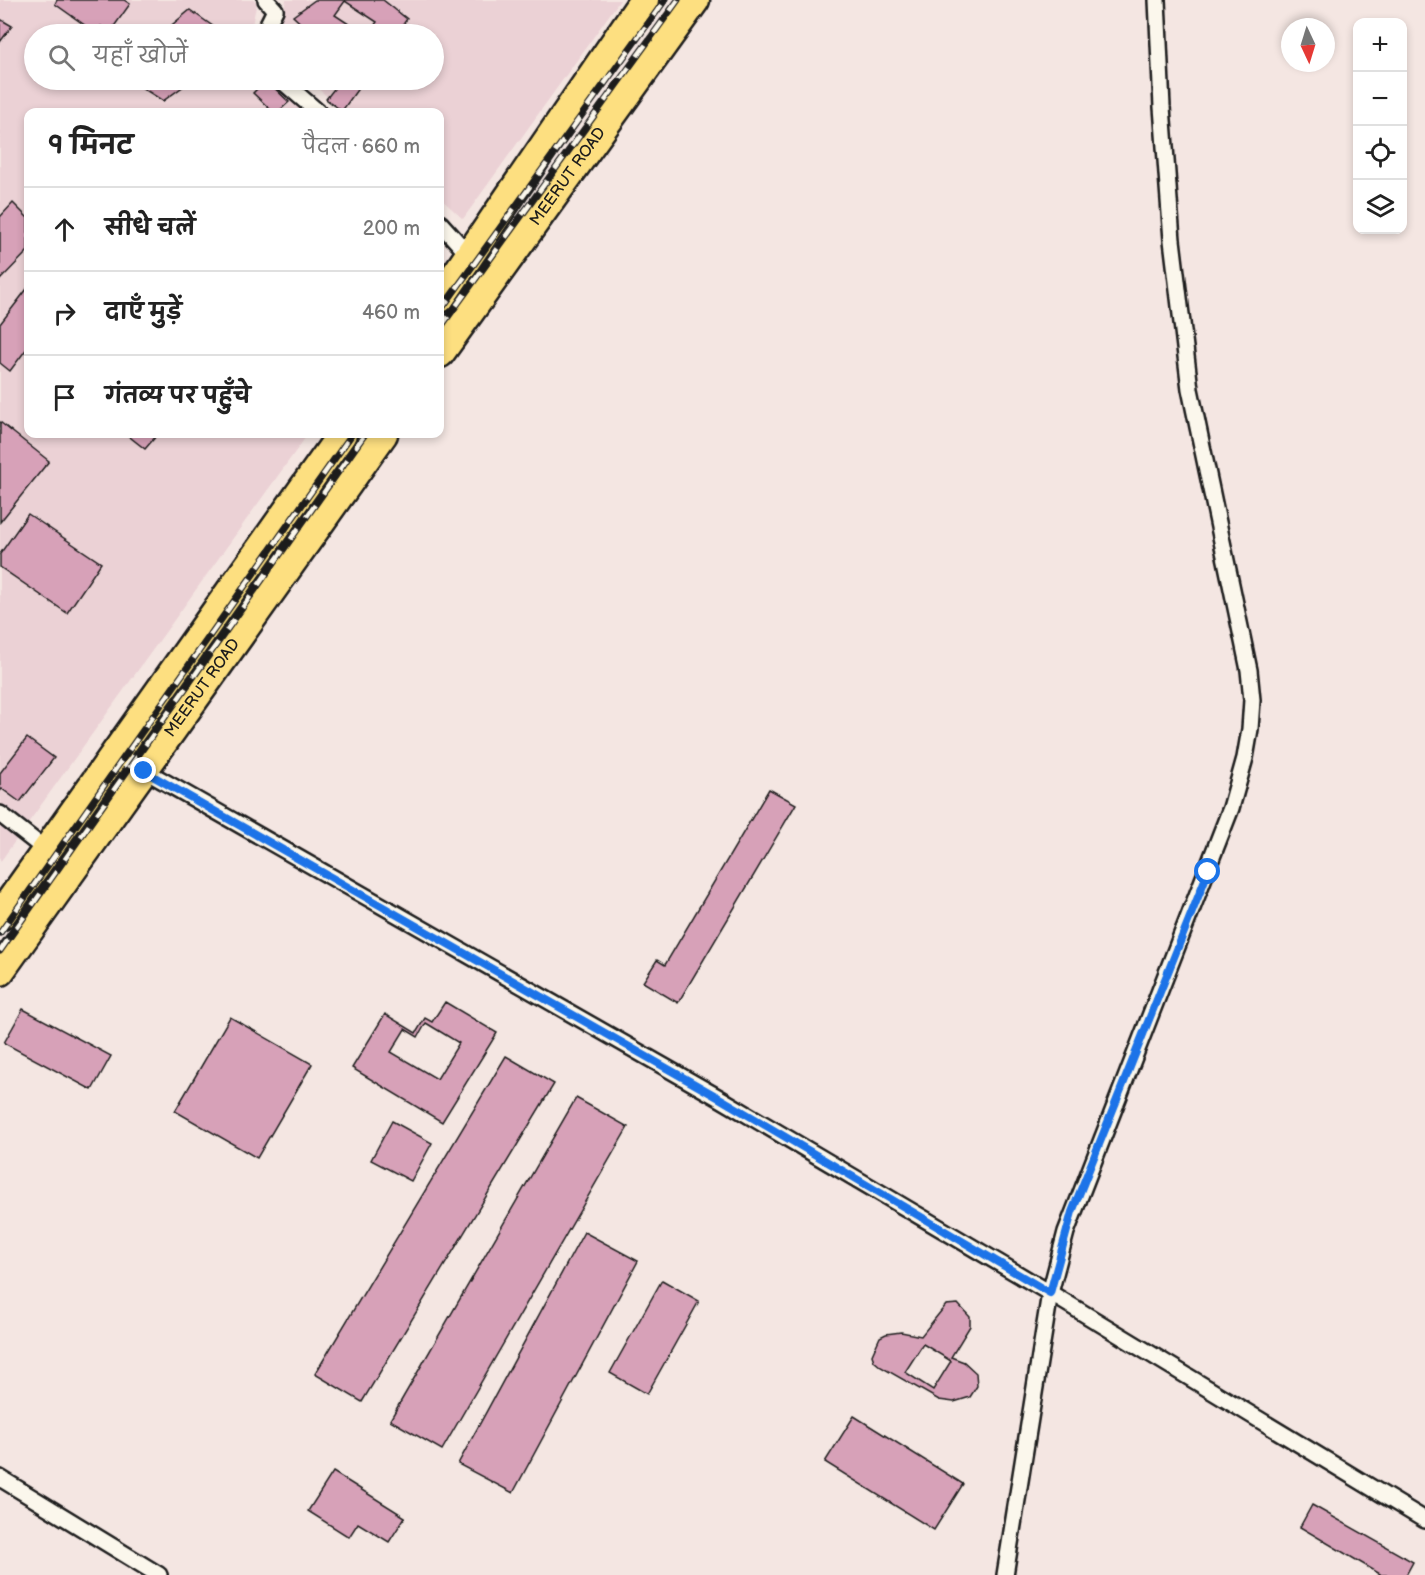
<!DOCTYPE html>
<html lang="hi">
<head>
<meta charset="utf-8">
<style>
  body { margin:0; font-family:"Balsamiq Sans","Playpen Sans Deva",sans-serif; background:#f2f2f2; color:#222 }
  .controls { position:absolute; right:18px; top:18px; display:grid; overflow:hidden; border-radius:12px; box-shadow:0 3px 9px #0003 }
  .controls button { width:54px; height:54px; display:grid; place-items:center; padding:0; border:0; border-bottom:2px solid #e0e0e0; background:#fff; color:#222; font:30px sans-serif }
  .compass { position:absolute; left:1281px; top:18px; width:54px; height:54px; border-radius:50%; background:#fff; box-shadow:0 3px 9px #0003; rotate:176deg }
  .stop { position:absolute; width:18px; height:18px; margin:-14px; border:4px solid #1a73e8; border-radius:50%; background:#fff }
  .stop.end { background:#1a73e8; border-color:#fff; box-shadow:0 2px 6px #0008 }
  .list { margin:0; padding:0; list-style:none }
  h2 { display:flex; justify-content:space-between; align-items:center; height:78px; margin:0; padding:0 24px; font-size:26px }
  h2 small { font-size:20px; font-weight:400; color:#767676 }
  .list li { display:grid; grid-template-columns:39px 1fr auto; gap:18px; align-items:center; box-sizing:border-box; height:84px; padding:0 24px; border-top:2px solid #e0e0e0 }
  .list b { display:block; font-size:22px; white-space:nowrap }
  .list em { font-size:20px; font-style:normal; color:#767676 }
  .icon { flex:none; width:33px; height:33px; fill:none; stroke:currentColor; stroke-width:2; stroke-linecap:round; stroke-linejoin:round }
  .map { position:relative; flex:none; width:1425px; height:1575px; overflow:hidden }
  .search { position:absolute; background:#fff; box-shadow:0 3px 9px #0003; left:24px; top:24px; width:420px; height:66px; display:flex; align-items:center; gap:15px; box-sizing:border-box; padding:0 21px; border-radius:33px; color:#767676; font-size:22px }
  .panel { position:absolute; background:#fff; box-shadow:0 3px 9px #0003; left:24px; top:108px; width:420px; height:330px; border-radius:12px }
  .map>svg:first-child { display:block }
  .built { fill:#ebd1d5 }
  .building { fill:#d7a1b8; stroke:#1c1c1c; stroke-width:1.5; fill-rule:evenodd }
  .lines { fill:none; stroke-linecap:round; stroke-linejoin:round }
  .street-casing { stroke:#1c1c1c; stroke-width:20 }
  .highway-casing { stroke:#1c1c1c; stroke-width:33 }
  .street { stroke:#fbf7ec; stroke-width:15 }
  .highway { stroke:#fddf80; stroke-width:28 }
  .rail-casing { stroke:#1c1c1c; stroke-width:7 }
  .rail { stroke:#fbf7ec; stroke-width:4.5; stroke-dasharray:14; stroke-linecap:butt }
  .route { stroke:#1a73e8; stroke-width:8 }
  .labels { text-anchor:middle; dominant-baseline:central; stroke-width:5; stroke-linejoin:round; paint-order:stroke }
  .street-label { font-size:16px; fill:#1c1c1c; stroke:#fbf7ec }
</style>
</head>
<body>
<div class="map">
<svg width="1425" height="1575" viewBox="0 0 1425 1575">
  <rect width="100%" height="100%" fill="#f4e6e2"/>
  <filter id="ink" filterUnits="userSpaceOnUse"><feTurbulence type="fractalNoise" baseFrequency=".0167" numOctaves="2"/><feDisplacementMap in="SourceGraphic" scale="12" xChannelSelector="R" yChannelSelector="G"/><feConvolveMatrix kernelMatrix="1 2 1 2 8 2 1 2 1" color-interpolation-filters="sRGB"/></filter>
  <g filter="url(#ink)">
    <g class="built">
      <path d="M 0,0 L 253,0 L 257,2 L 250,34 L 34,34 L 34,80 L 270,80 L 304,112 L 28,112 L 28,434 L 308,434 L 0,862 Z"/>
      <path d="M 286,0 L 620,0 L 463,219 L 440,198 L 440,112 L 345,112 L 308,80 L 434,80 L 434,34 L 278,34 Z"/>
    </g>
    <g class="building">
      <path d="M 57,0 L 124,0 L 130,4 L 110,32 L 101,26 L 96,33 L 55,4 Z"/>
      <path d="M 315,0 L 383,0 L 407,19 L 396,34 L 368,34 L 377,22 L 345,1 L 335,15 L 364,34 L 307,34 L 309,31 L 293,16 Z"/>
      <path d="M 190,10 L 224,34 L 161,34 Z"/>
      <path d="M 0,19 L 12,26 L 0,42 Z"/>
      <path d="M 130,80 L 192,80 L 163,101 Z"/>
      <path d="M 266,80 L 289,102 L 278,112 L 273,112 L 253,93 Z"/>
      <path d="M 341,80 L 364,80 L 342,111 L 326,99 Z"/>
      <path d="M 13,203 L 28,218 L 28,251 L 0,280 L 0,217 Z"/>
      <path d="M 27,289 L 28,291 L 28,347 L 10,371 L 0,363 L 0,324 Z"/>
      <path d="M 0,422 L 49,461 L 0,522 Z"/>
      <path d="M 126,434 L 158,434 L 145,449 Z"/>
      <path d="M 28,514 L 101,563 L 67,613 L 0,567 L 0,554 Z"/>
      <path d="M 27,738 L 54,758 L 20,802 L 2,789 L 0,791 L 0,773 Z"/>
      <path d="M 769,789 L 796,804 L 678,1003 L 643,982 L 657,960 L 665,965 Z"/>
      <path d="M 445,1002 L 497,1033 L 442,1122 L 352,1068 L 385,1014 L 416,1033 L 425,1018 L 432,1022 ZM 426,1023 L 459,1043 L 437,1079 L 391,1052 L 405,1029 L 418,1037 Z"/>
      <path d="M 23,1009 L 111,1056 L 92,1090 L 4,1043 Z"/>
      <path d="M 230,1017 L 312,1064 L 257,1158 L 175,1111 Z"/>
      <path d="M 506,1056 L 554,1084 L 362,1402 L 315,1374 Z"/>
      <path d="M 576,1098 L 628,1127 L 442,1450 L 390,1420 Z"/>
      <path d="M 392,1121 L 432,1143 L 411,1181 L 371,1160 Z"/>
      <path d="M 584,1232 L 638,1261 L 513,1493 L 458,1464 Z"/>
      <path d="M 662,1280 L 699,1301 L 647,1394 L 610,1373 Z"/>
      <path d="M 958,1304 L 970,1317 L 970,1326 L 951,1357 L 964,1362 L 976,1373 L 977,1386 L 970,1397 L 954,1402 L 939,1400 L 881,1367 L 874,1361 L 872,1355 L 880,1337 L 886,1334 L 901,1332 L 921,1336 L 946,1305 ZM 923,1344 L 951,1361 L 933,1390 L 905,1372 Z"/>
      <path d="M 854,1416 L 963,1484 L 934,1530 L 825,1462 Z"/>
      <path d="M 333,1472 L 405,1517 L 389,1542 L 358,1523 L 349,1537 L 308,1511 Z"/>
      <path d="M 1312,1505 L 1413,1562 L 1406,1575 L 1379,1575 L 1380,1574 L 1300,1527 Z"/>
    </g>
    <g class="lines">
      <g class="street-casing">
        <g id="street">
          <path d="M 263,34 L 275,10 L 266,0"/>
          <path d="M 281,80 L 318,112"/>
          <path d="M 440,223 L 468,254"/>
          <path d="M 114,753 L 721,1099 L 1050,1293 L 1425,1520"/>
          <path d="M 0,814 L 46,850"/>
          <path d="M 0,1478 L 159,1575"/>
          <path d="M 1005,1575 L 1050,1293 L 1066,1232 L 1231,808 L 1245,758 L 1250,729 L 1252,700 L 1249,670 L 1190,389 L 1172,240 L 1162,107 L 1157,0"/>
        </g>
      </g>
      <g class="highway-casing">
        <g id="highway">
          <path d="M 440,298 L 644,0"/>
          <path id="s1" d="M 440,353 L 695,0"/>
          <path d="M 0,916 L 342,434"/>
          <path id="s2" d="M 0,971 L 383,434"/>
        </g>
      </g>
      <use href="#street" class="street"/>
      <use href="#highway" class="highway"/>
      <g class="rail-casing">
        <g id="rail">
          <path d="M 440,311 L 665,0"/>
          <path d="M 440,328 L 678,0"/>
          <path d="M 0,933 L 352,434"/>
          <path d="M 0,951 L 365,434"/>
        </g>
      </g>
      <use href="#rail" class="rail"/>
    </g>
  </g>
  <g class="lines" filter="url(#ink)">
    <path class="route" d="M 144,771 L 721,1099 L 1050,1293 L 1072,1212 L 1208,872"/>
  </g>
  <g class="labels">
    <g class="street-label">
      <text stroke="none"><textPath href="#s1" startOffset="218">MEERUT ROAD</textPath></text>
      <text stroke="none"><textPath href="#s2" startOffset="348">MEERUT ROAD</textPath></text>
    </g>
  </g>
</svg>
<div class="controls">
<button>+</button>
<button>−</button>
<button><svg class="icon" aria-label="locate" viewBox="0 0 24 24"><circle cx="12" cy="12" r="6"/><path d="M12 2v4M12 18v4M2 12h4M18 12h4"/></svg></button>
<button><svg class="icon" aria-label="layers" viewBox="0 0 24 24"><path d="M12 4l9 5-9 5-9-5zM3 14l9 5 9-5"/></svg></button>
</div>
<svg class="compass" viewBox="-18 -18 36 36"><path d="M0-13l5 13h-10z" fill="#e53935"/><path d="M0 13l5-13h-10z" fill="#767676"/></svg>
<div class="stop" style="left:1208px;top:872px"></div>
<div class="stop end" style="left:144px;top:771px"></div>
<div class="search"><svg class="icon" aria-label="search" viewBox="0 0 24 24"><circle cx="10" cy="10" r="6"/><path d="M15 15l6 6"/></svg>यहाँ खोजें</div>
<section class="panel">
<h2>9 मिनट<small>पैदल · 660 m</small></h2>
<ul class="list">
<li><svg class="icon" aria-label="ahead" viewBox="0 0 24 24"><path d="M12 20V5M6 11l6-6 6 6"/></svg><div><b>सीधे चलें</b></div><em>200 m</em></li>
<li><svg class="icon" aria-label="right" viewBox="0 0 24 24"><path d="M7 20v-9h11M14 6l5 5-5 5"/></svg><div><b>दाएँ मुड़ें</b></div><em>460 m</em></li>
<li><svg class="icon" aria-label="arrive" viewBox="0 0 24 24"><path d="M6 21V4h12l-3 4 3 4H6"/></svg><div><b>गंतव्य पर पहुँचे</b></div></li>
</ul>
</section>
</div>
</body>
</html>
